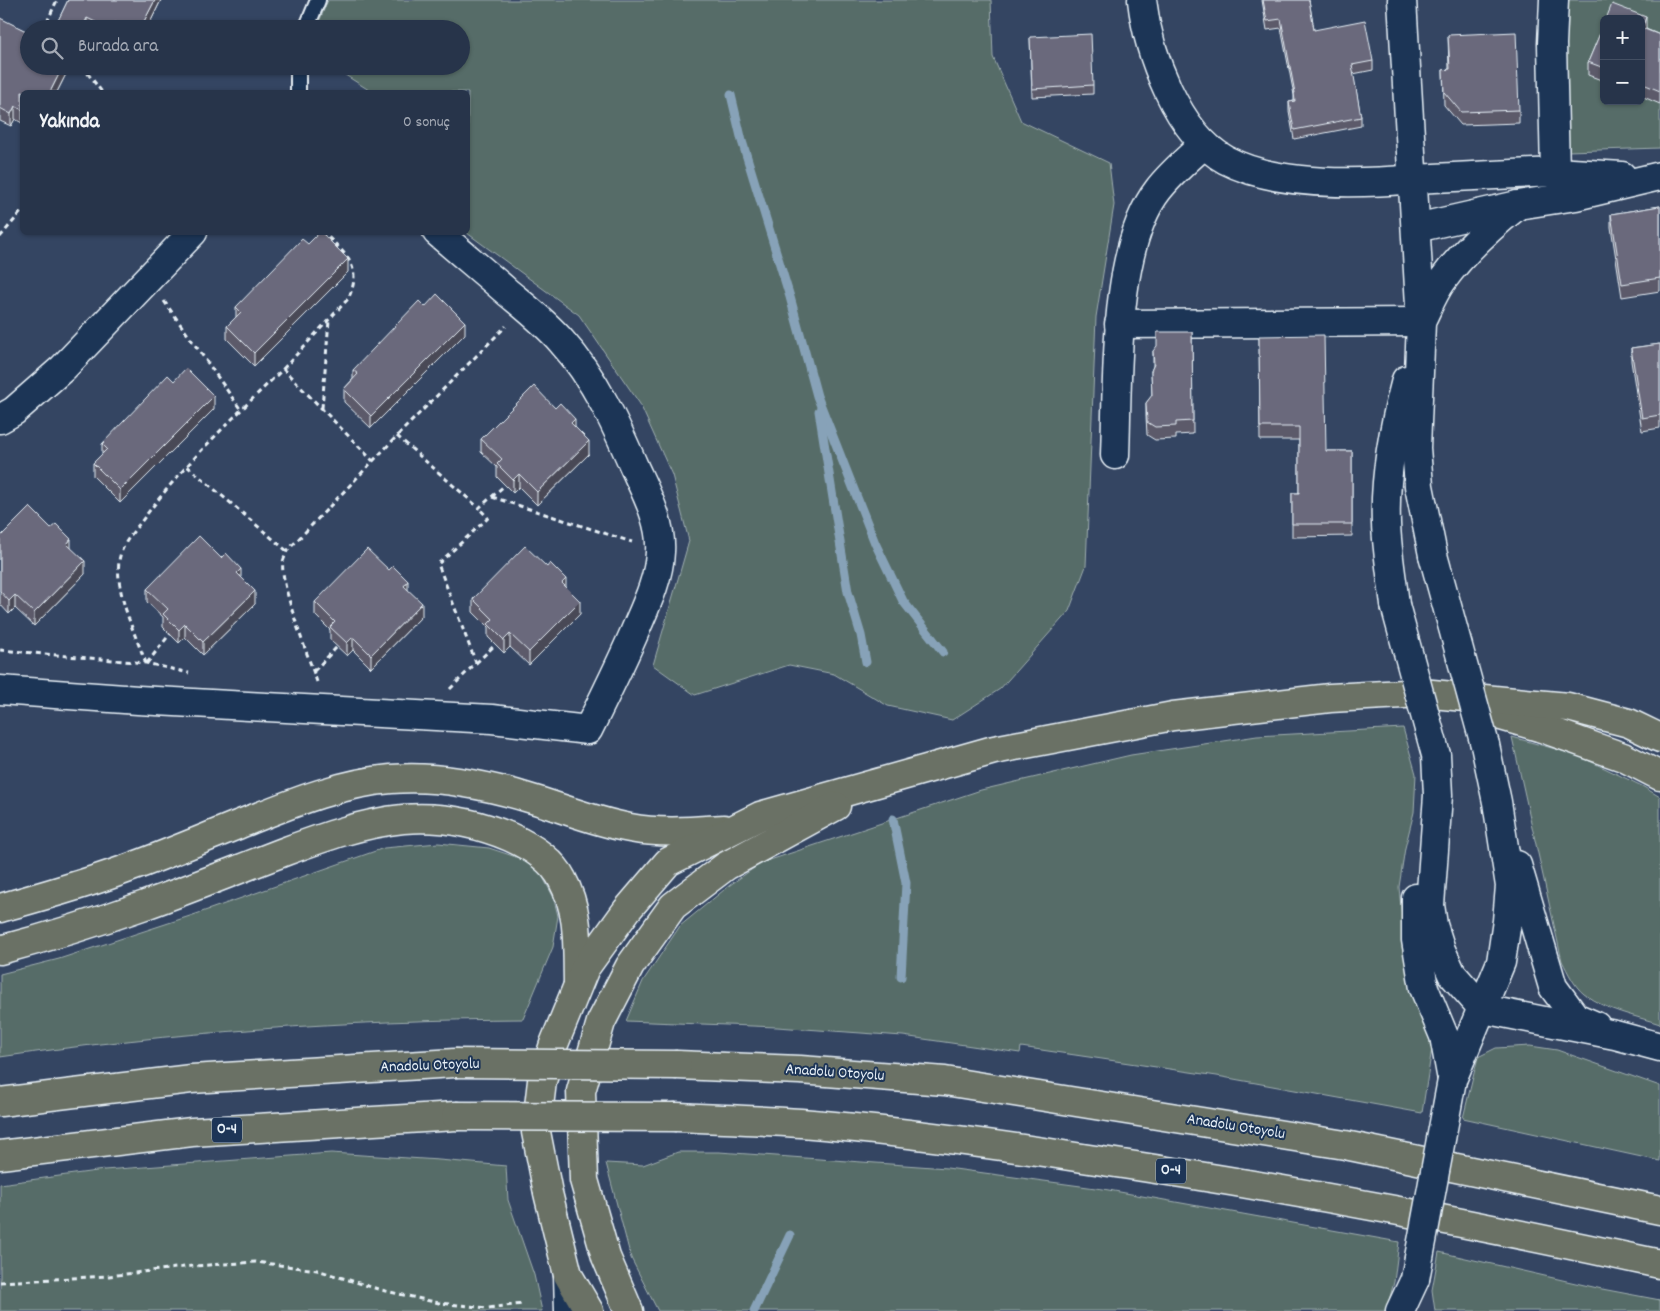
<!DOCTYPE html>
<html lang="tr">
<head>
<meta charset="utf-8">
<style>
  body { margin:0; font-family:Dekko,sans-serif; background:#333f54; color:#f1f3f6 }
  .controls { position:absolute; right:15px; top:15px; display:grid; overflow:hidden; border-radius:8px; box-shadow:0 1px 4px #0004 }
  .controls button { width:45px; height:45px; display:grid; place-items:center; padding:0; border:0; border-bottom:1px solid #434f62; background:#27344a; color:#f1f3f6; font:25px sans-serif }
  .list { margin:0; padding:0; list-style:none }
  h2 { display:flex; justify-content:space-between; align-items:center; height:65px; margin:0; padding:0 20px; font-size:21px }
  h2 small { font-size:16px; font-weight:400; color:#a4aab5 }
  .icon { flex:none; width:28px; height:28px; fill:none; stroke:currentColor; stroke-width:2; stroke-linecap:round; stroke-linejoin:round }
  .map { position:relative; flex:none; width:1660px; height:1311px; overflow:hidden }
  .search { position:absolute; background:#27344a; box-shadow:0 1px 4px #0004; left:20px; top:20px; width:450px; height:55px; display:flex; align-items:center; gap:12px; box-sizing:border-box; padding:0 18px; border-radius:28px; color:#a4aab5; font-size:19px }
  .panel { position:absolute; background:#27344a; box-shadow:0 1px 4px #0004; left:20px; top:90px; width:450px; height:145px; border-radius:8px }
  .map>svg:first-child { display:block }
  .green { fill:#566c67; stroke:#9faeb0; fill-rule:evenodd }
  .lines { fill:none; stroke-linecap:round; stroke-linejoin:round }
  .stream { stroke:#87a2b8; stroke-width:9 }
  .lane-casing { stroke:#e8f1f8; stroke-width:18 }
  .street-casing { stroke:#e8f1f8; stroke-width:31 }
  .secondary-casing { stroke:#e8f1f8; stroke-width:31 }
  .primary-casing { stroke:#e8f1f8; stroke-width:31 }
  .highway-casing { stroke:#e8f1f8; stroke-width:31 }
  .path { stroke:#e8f1f8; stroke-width:3; stroke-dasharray:5 4; stroke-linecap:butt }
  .lane { stroke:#1d3557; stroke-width:14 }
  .street { stroke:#1d3557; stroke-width:28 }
  .secondary { stroke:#1d3557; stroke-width:28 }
  .primary { stroke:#6b7165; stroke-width:28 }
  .highway { stroke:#6b7165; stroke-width:28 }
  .secondary-bridge-casing { stroke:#e8f1f8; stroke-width:31; stroke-linecap:butt }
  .highway-bridge-casing { stroke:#e8f1f8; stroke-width:31; stroke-linecap:butt }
  .secondary-bridge { stroke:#1d3557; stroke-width:28 }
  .highway-bridge { stroke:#6b7165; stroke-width:28 }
  .wall { fill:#5b5a6b; stroke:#e8f1f8 }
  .shaded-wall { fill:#4a4a57; stroke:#e8f1f8 }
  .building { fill:#6a697c; stroke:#e8f1f8 }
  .labels { text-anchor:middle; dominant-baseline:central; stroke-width:4; stroke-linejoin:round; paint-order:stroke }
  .shield { fill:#1d3557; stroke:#abb9c8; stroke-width:1 }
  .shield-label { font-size:15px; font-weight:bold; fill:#e8f1f8 }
  .street-label { font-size:16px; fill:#e8f1f8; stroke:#1d3557 }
</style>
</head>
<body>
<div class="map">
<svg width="1660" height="1311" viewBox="0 0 1660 1311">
  <rect width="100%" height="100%" fill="#344562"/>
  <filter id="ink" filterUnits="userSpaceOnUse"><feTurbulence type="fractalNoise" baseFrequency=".02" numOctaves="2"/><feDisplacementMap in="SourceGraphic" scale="10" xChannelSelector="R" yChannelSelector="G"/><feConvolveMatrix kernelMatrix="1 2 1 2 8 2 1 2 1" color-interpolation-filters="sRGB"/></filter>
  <g filter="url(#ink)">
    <g class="green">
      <path d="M 328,0 L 991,0 L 993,57 L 1021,121 L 1109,163 L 1114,205 L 1096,317 L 1086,566 L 1069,611 L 1000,689 L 952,720 L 888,706 L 834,674 L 789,665 L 695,695 L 653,665 L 689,541 L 672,475 L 640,404 L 579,315 L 467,233 L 468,92 L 372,92 L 331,66 L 461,66 L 461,29 L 316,29 Z"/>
      <path d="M 1565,0 L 1660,0 L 1660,148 L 1568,151 ZM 1604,19 L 1641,19 L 1641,101 L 1604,101 Z"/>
      <path d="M 1403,728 L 1416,774 L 1414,812 L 1405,848 L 1399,887 L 1403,928 L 1432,1048 L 1422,1113 L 1217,1076 L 1021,1047 L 1020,1053 L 903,1036 L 777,1027 L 626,1021 L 643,981 L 680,926 L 730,885 L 761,863 L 981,790 L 1131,755 L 1257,736 Z"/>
      <path d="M 1512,737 L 1577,755 L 1642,786 L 1660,797 L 1660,1024 C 1636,1016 1604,1010 1584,994 C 1574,986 1568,972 1562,961 Z"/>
      <path d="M 438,843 L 489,848 L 522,859 L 540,872 L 553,896 L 558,916 L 553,947 L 523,1019 C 348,1020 173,1032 0,1057 L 0,974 L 59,959 L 196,914 L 384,848 Z"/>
      <path d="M 1530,1046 L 1557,1050 L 1660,1086 L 1660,1161 L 1463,1118 L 1478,1057 L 1496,1048 Z"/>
      <path d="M 678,1152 L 719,1152 L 947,1168 L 1103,1189 L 1399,1242 L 1394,1282 L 1387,1308 L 1384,1311 L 658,1311 L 631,1258 L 606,1163 L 643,1165 Z"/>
      <path d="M 331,1153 L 439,1160 L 506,1166 L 508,1200 L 534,1275 L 542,1311 L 0,1311 L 0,1184 L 104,1170 Z"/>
      <path d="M 1439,1252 L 1602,1289 L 1660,1300 L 1660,1311 L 1435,1311 L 1432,1290 Z"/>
    </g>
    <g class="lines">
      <g class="stream">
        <path d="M 731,95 L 742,141 L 790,297 L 817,396 L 875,543 L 903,601 L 943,652"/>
        <path d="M 819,411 L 848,592 L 861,635 L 866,662"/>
        <path d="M 893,819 L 906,883 L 901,977"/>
        <path d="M 754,1311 L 790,1235"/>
      </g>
      <g class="lane-casing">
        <g id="lane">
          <path d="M 306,29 L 318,0"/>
          <path d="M 298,66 L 298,92"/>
        </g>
      </g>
      <g class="street-casing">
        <g id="street">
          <path d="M 1142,0 C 1148,53 1177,133 1226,160 C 1277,187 1358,184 1414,179"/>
          <path d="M 1554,0 L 1552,44 L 1555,172"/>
          <path d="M 1119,324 L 1421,322"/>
          <path d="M 0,419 L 14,411 L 63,368 L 193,232"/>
          <path d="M 1115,455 C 1118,382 1112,249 1158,190 C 1171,173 1188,159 1204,144"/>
          <path d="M 0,690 L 138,700 L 492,719 L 588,730 C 606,694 623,660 638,624 C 648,601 659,577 660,552 C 662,523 647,495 635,469 C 616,425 595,378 562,342 C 546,323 525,307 506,291 C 483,271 460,252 437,232"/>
        </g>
      </g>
      <g class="secondary-casing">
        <g id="secondary">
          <path d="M 1402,0 L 1421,322 L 1416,448 L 1419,486 L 1433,555"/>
          <path d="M 1414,179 L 1555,172 L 1622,176"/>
          <path d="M 1416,228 L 1518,205 L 1576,196 L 1660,176"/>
          <path d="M 1422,319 C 1428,307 1434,292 1442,281 C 1463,252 1490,227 1518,205"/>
          <path d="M 1395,605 C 1392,578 1387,551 1386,524 C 1384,478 1394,425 1406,380"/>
          <path d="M 1436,755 L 1438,795 L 1430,905 L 1433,925 L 1441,950 L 1452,974 L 1483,1009 L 1615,1035 L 1660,1047"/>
          <path d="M 1517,865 L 1553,987 L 1575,1017 L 1596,1026"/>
          <path d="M 1416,898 L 1416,940 L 1424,988 L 1444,1036 L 1452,1080"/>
          <path d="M 1452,1080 L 1501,962 L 1507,921 L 1510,886 L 1497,802 L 1485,745"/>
          <path d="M 568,1275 L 569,1311"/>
          <path d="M 1400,1311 L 1415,1279"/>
        </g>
      </g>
      <g class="primary-casing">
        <g id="primary">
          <path d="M 1484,711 L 1539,727 L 1623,757 L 1660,776"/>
          <path d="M 0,908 C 46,895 93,882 137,865 C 175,851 212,835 250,820 C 295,802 342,783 391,779 C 439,775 487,785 532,799 C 565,809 596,822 630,828 C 661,834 693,831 724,829"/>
          <path d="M 0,950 C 49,937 97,922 145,905 C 192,888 239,869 286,851 C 324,837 363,823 403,819 C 439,816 477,823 510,837 C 530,846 552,859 562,879 C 580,912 577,946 578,983"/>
          <path d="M 589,1311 L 568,1275 L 548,1193 L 536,1132 L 542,1081 L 554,1044 L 585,968 L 627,910 L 668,862 L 760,816 L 994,750 L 1173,716 L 1330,698 L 1422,693 L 1568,707 L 1629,723 L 1660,738"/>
          <path d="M 629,1311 L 606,1257 L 584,1180 L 581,1091 L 601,1022 L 630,966 L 673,906 L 726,866 L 836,806"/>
        </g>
      </g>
      <g class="highway-casing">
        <g id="highway">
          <path d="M 677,1065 L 800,1070 L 945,1081 L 1345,1145 L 1660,1210"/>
          <path d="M 0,1102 L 191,1079 L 455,1063"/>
          <path d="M 676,1117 C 718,1119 760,1120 801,1123 C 898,1131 993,1144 1089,1159 C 1281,1187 1471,1223 1660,1264"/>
          <path d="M 0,1155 L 192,1132 L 456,1116"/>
        </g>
      </g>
      <g class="path">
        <path d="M 53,29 L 47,22 L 57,0"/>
        <path d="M 82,66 L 102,92"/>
        <path d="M 0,237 L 22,211"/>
        <path d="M 164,301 L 241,410"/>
        <path d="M 283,369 L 348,299 C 364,266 345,254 323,232"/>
        <path d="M 322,408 L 329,320"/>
        <path d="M 397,436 L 479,508 L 505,485"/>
        <path d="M 187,466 L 287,551"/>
        <path d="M 492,497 L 632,542"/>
        <path d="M 0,650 L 146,663 L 189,673"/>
        <path d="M 146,663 C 135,634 115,593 119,561 C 121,546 132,533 141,522 C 182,466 234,417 283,369 L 373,461"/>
        <path d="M 147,663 L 170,634"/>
        <path d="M 476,663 L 496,644"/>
        <path d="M 314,671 L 337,647"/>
        <path d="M 317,682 C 309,658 279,583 283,562 C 284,558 286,554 287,551 L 397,436 L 506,326"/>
        <path d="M 450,689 L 476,663 L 438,564 L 488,518 L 479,508"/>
        <path d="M 0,1282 L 109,1276 L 193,1266 L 256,1262 L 317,1270 L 381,1290 L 439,1303 L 488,1308 L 522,1304"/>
      </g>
      <use href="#lane" class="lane"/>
      <use href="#street" class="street"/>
      <use href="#secondary" class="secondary"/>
      <use href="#primary" class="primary"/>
      <use href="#highway" class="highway"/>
      <g class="secondary-bridge-casing">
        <g id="secondary-bridge">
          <path d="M 1433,555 L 1485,745"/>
          <path d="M 1395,605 L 1436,755"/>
          <path d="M 1415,1279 L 1452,1080"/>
        </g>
      </g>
      <g class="highway-bridge-casing">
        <g id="highway-bridge">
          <path d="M 455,1063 L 677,1065"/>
          <path d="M 456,1116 L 676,1117"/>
        </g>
      </g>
      <use href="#secondary-bridge" class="secondary-bridge"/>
      <use href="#highway-bridge" class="highway-bridge"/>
    </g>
    <g class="wall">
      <path d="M 68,0 L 161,0 L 147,29 L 54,29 Z"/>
      <path d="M 1262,0 L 1309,0 L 1314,30 L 1373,61 L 1373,70 L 1353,74 L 1361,117 L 1361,126 L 1294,139 L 1289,111 L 1289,102 L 1294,101 L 1294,95 L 1281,28 L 1267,30 Z"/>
      <path d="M 0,19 L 28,32 L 29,66 L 70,66 L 57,92 L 22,92 L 22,123 L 15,119 L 11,126 L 0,121 Z"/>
      <path d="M 1641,19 L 1646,29 L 1660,35 L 1660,104 L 1641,96 Z"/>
      <path d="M 1604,24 L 1604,81 L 1588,75 L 1588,62 Z"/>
      <path d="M 1448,35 L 1519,110 L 1519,123 L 1461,125 L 1444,105 L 1443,70 L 1449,69 Z"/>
      <path d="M 1030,37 L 1093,85 L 1093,94 L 1032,97 Z"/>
      <path d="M 1660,206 L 1660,291 L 1622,297 L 1611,227 L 1611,214 Z"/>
      <path d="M 308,244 L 348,272 L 254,366 L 227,339 L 227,326 L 236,317 L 236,307 Z"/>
      <path d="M 425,307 L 465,334 L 371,428 L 344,402 L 344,389 L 353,379 L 353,370 Z"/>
      <path d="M 1192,332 L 1193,434 L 1176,435 L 1176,439 L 1155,440 L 1147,435 L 1146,416 L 1146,403 L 1152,396 L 1151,371 L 1153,366 L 1153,351 Z"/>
      <path d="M 1259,336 L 1326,451 L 1352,451 L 1352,536 L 1292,537 L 1292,493 L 1299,493 L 1299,440 L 1260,440 Z"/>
      <path d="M 1660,344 L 1660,428 L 1642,431 L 1631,361 L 1631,348 Z"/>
      <path d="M 174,381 L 214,409 L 120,503 L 93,476 L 93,463 L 102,454 L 102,444 Z"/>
      <path d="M 575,427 L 589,454 L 537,505 L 519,487 L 513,493 L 497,477 L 497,467 L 481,452 L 481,439 Z"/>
      <path d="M 0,537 L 71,548 L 85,574 L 34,626 L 15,608 L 9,614 L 0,604 Z"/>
      <path d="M 241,577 L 255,604 L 203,655 L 185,637 L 179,643 L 163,627 L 163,617 L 147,602 L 147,589 Z"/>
      <path d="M 566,587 L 580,614 L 529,665 L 510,647 L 504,653 L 488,637 L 488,627 L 473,612 L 473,599 Z"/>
      <path d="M 408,590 L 422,616 L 371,668 L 353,650 L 347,656 L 330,640 L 330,630 L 315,615 L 315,602 Z"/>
    </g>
    <g class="shaded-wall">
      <path d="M 155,0 L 161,0 L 147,29 L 140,29 Z"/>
      <path d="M 1646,17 L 1646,30 L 1642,28 Z"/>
      <path d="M 87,18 L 87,29 L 82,29 Z"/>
      <path d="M 115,22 L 115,29 L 111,29 Z"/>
      <path d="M 63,66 L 70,66 L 57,92 L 50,92 Z"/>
      <path d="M 15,106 L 15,119 L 11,126 L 11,114 Z"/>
      <path d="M 348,259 L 348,272 L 254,366 L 254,353 Z"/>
      <path d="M 465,322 L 465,334 L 371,428 L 371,416 Z"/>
      <path d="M 214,396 L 214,409 L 120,503 L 120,490 Z"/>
      <path d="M 575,419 L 575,432 L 571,423 Z"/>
      <path d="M 589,441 L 589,454 L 537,505 L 537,492 Z"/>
      <path d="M 519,474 L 519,487 L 513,493 L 513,480 Z"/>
      <path d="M 71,539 L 71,552 L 67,544 Z"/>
      <path d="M 85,561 L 85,574 L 34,626 L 34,613 Z"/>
      <path d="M 241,569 L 241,582 L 237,573 Z"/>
      <path d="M 566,579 L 566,592 L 562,583 Z"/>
      <path d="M 408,581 L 408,594 L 404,586 Z"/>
      <path d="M 255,591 L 255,604 L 203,655 L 203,642 Z"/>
      <path d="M 15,595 L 15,608 L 9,614 L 9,601 Z"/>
      <path d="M 580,601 L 580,614 L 529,665 L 529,652 Z"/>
      <path d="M 422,603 L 422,616 L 371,668 L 371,655 Z"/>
      <path d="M 185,624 L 185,637 L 179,643 L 179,630 Z"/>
      <path d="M 510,634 L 510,647 L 504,653 L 504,640 Z"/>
      <path d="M 353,637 L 353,650 L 347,656 L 347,643 Z"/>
    </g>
    <g class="building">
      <path d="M 68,0 L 155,0 L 140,29 L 129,29 L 115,22 L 111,29 L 110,29 L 87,18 L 82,29 L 54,29 Z"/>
      <path d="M 1263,0 L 1309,0 L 1314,30 L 1365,20 L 1373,61 L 1352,65 L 1361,117 L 1294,130 L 1289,102 L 1295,101 L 1294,93 L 1295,93 L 1281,19 L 1267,21 Z"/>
      <path d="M 1612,4 L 1646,17 L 1642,28 L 1660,35 L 1660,91 L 1641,83 L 1641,19 L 1606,19 Z"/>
      <path d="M 0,18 L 28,32 L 29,29 L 29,66 L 63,66 L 50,92 L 22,92 L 22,110 L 15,106 L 11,114 L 0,108 Z"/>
      <path d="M 1604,24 L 1604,68 L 1588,62 Z"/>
      <path d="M 30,26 L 35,29 L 29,29 Z"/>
      <path d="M 1516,32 L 1519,110 L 1461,112 L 1444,92 L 1443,70 L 1450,69 L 1448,35 Z"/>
      <path d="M 1091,34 L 1093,85 L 1032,89 L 1030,37 Z"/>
      <path d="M 1660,206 L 1660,278 L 1622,284 L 1611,214 Z"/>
      <path d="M 320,232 L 321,232 L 348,259 L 254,353 L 227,326 L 241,312 L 236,307 L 302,239 L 308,244 Z"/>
      <path d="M 437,294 L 465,322 L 371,416 L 344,389 L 358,374 L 353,370 L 419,301 L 425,307 Z"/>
      <path d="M 1157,332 L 1192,332 L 1193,421 L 1176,422 L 1176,426 L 1155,427 L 1147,422 L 1146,403 L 1152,395 L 1151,371 L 1154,364 L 1153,351 L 1157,346 Z"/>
      <path d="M 1324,335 L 1326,451 L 1352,451 L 1352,524 L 1292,524 L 1292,493 L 1299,493 L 1299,427 L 1260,427 L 1259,336 Z"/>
      <path d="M 1660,344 L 1660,415 L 1642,418 L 1631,348 Z"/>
      <path d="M 186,368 L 214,396 L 120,490 L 93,463 L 107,449 L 102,444 L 168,375 L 174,381 Z"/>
      <path d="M 534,386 L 555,408 L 560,403 L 575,419 L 571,423 L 589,441 L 537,492 L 519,474 L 513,480 L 497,464 L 502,459 L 481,439 Z"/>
      <path d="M 30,507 L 51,528 L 56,524 L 71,539 L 67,544 L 85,561 L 34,613 L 15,595 L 9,601 L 0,591 L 0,537 Z"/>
      <path d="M 199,536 L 221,558 L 226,553 L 241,569 L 237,573 L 255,591 L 203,642 L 185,624 L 179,630 L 163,614 L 168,609 L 147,589 Z"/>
      <path d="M 525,546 L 547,567 L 550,563 L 566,579 L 562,583 L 580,601 L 529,652 L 510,634 L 504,640 L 488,624 L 493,619 L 473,599 Z"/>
      <path d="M 367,549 L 389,570 L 393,566 L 408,581 L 404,586 L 422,603 L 371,655 L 353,637 L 347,643 L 330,627 L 335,622 L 315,602 Z"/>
    </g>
  </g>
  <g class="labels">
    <g class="shield">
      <rect x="212" y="1117.5" width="30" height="25" rx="4"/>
      <rect x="1156" y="1158.5" width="30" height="25" rx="4"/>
    </g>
    <g class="shield-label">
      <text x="227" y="1130">O-4</text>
      <text x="1171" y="1171">O-4</text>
    </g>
    <g class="street-label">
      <text transform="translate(430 1066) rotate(-2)">Anadolu Otoyolu</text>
      <text transform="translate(835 1073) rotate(4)">Anadolu Otoyolu</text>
      <text transform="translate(1236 1127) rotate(9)">Anadolu Otoyolu</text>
    </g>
  </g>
</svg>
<div class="controls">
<button>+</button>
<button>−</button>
</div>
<div class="search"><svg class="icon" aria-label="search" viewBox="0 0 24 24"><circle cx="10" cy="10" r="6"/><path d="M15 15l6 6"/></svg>Burada ara</div>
<section class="panel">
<h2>Yakında<small>0 sonuç</small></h2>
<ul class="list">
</ul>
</section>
</div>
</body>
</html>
